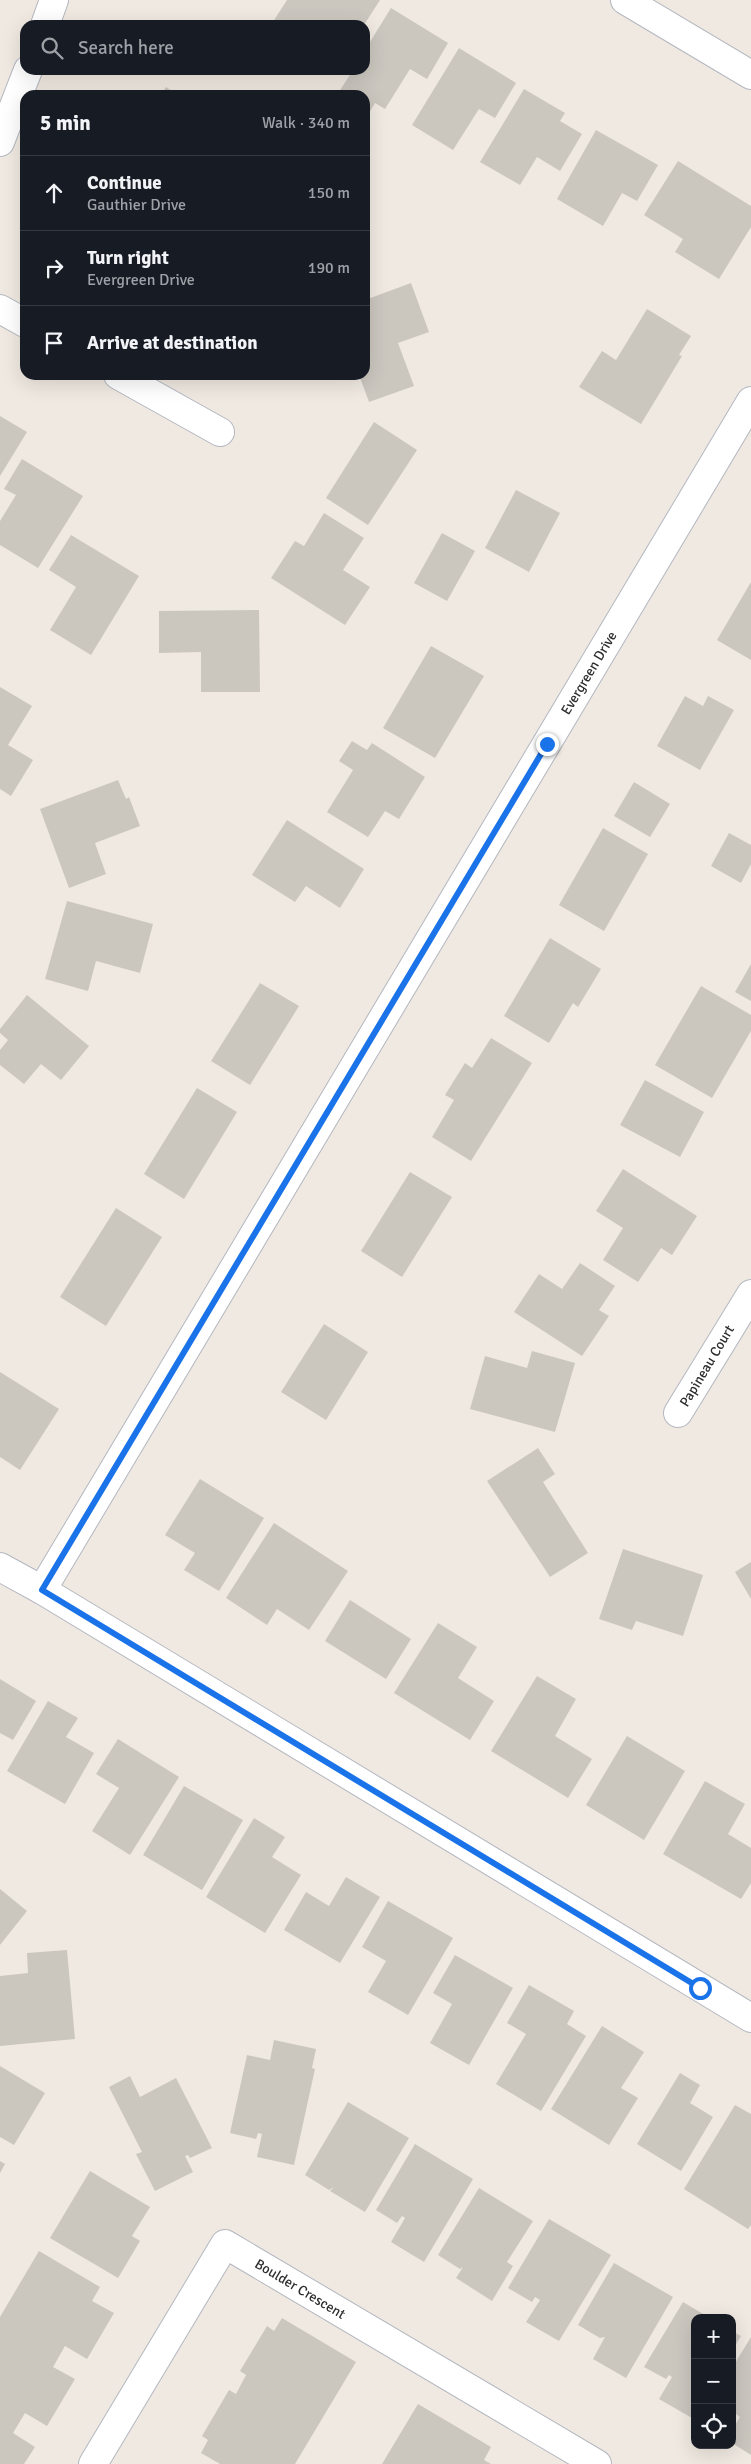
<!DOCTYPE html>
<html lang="en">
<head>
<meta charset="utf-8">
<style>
  body { margin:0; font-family:Signika,sans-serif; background:#20242c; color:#f1f3f6 }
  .controls { position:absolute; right:15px; bottom:15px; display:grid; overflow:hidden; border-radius:10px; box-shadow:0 5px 20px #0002 }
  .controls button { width:45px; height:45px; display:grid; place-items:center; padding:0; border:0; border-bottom:1px solid #363941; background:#171b24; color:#f1f3f6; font:25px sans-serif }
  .stop { position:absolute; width:15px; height:15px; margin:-11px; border:4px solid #1a73e8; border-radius:50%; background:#fff }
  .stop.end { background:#1a73e8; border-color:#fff; box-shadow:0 1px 5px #0008 }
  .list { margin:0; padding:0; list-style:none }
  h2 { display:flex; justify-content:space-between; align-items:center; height:65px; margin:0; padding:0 20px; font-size:21px }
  h2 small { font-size:16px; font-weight:400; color:#9ea1a6 }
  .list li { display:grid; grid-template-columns:32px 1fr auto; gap:15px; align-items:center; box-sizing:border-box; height:75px; padding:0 20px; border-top:1px solid #363941 }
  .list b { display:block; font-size:19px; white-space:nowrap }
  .list p { margin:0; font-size:16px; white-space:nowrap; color:#9ea1a6 }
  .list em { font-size:16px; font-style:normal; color:#9ea1a6 }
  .icon { flex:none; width:28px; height:28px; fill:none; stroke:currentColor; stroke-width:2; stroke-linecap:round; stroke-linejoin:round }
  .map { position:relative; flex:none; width:751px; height:2464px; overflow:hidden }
  .search { position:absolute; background:#171b24; box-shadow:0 5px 20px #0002; left:20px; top:20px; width:350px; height:55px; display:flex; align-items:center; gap:12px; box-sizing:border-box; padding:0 18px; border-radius:15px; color:#9ea1a6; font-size:19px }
  .panel { position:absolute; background:#171b24; box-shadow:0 5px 20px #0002; left:20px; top:90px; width:350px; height:290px; border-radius:15px }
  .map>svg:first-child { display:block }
  .building { fill:#cbc7bf }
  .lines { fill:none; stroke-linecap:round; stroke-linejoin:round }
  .minor-casing { stroke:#b4b7c1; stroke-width:30 }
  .secondary-casing { stroke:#b4b7c1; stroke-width:30 }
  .minor { stroke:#fff; stroke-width:28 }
  .secondary { stroke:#fff; stroke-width:28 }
  .route { stroke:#1a73e8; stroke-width:6 }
  .labels { text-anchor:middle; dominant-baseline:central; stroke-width:5; stroke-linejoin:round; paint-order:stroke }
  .street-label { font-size:14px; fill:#2e2e2e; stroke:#fff }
</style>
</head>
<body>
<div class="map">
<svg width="751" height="2464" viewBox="0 0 751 2464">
  <rect width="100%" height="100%" fill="#efe9e1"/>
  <g class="building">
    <path d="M 287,0 L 380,0 L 364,25 L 343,25 L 338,22 L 336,25 L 271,25 Z"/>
    <path d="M 391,8 L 448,43 L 427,79 L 410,69 L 385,109 L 375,103 L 365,120 L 365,95 L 337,95 L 353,70 L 365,70 L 365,50 Z"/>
    <path d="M 459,48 L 516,83 L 495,118 L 479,109 L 453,150 L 412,125 Z"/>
    <path d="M 166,87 L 178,95 L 161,95 Z"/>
    <path d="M 524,89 L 565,113 L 560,121 L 582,134 L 560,171 L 537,157 L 520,185 L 480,162 Z"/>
    <path d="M 596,130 L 658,165 L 637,201 L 622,193 L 603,226 L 557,199 Z"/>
    <path d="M 678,161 L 751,206 L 751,227 L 719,279 L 675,252 L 683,239 L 644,215 Z"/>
    <path d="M 411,283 L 429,332 L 398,343 L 414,386 L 369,402 L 359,375 L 365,375 L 365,300 Z"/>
    <path d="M 647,309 L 691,336 L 679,355 L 682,356 L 641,424 L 579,387 L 602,351 L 616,360 Z"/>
    <path d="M 0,416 L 27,432 L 0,476 Z"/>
    <path d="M 374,422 L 417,450 L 368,525 L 326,498 Z"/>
    <path d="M 22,459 L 83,496 L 38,568 L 0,545 L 0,521 L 16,495 L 4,489 Z"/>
    <path d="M 516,490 L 560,513 L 529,572 L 485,548 Z"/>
    <path d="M 324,513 L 364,538 L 343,570 L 370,587 L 345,625 L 271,578 L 295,541 L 304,546 Z"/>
    <path d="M 442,533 L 475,551 L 447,601 L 414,583 Z"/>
    <path d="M 71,535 L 139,576 L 91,655 L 50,630 L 76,587 L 49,570 Z"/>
    <path d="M 751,582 L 751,660 L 717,640 Z"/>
    <path d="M 259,610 L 260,692 L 201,692 L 201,652 L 159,653 L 159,611 Z"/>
    <path d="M 431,646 L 484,676 L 435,758 L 383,728 Z"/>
    <path d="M 0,687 L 32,706 L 8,745 L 33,760 L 11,796 L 0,789 Z"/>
    <path d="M 685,696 L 703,706 L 708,696 L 734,710 L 700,770 L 657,746 Z"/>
    <path d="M 352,741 L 367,750 L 372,743 L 425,777 L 399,819 L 385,811 L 368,837 L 327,812 L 353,770 L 339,761 Z"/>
    <path d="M 118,780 L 126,799 L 129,797 L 140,826 L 95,843 L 106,874 L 69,888 L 40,809 Z"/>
    <path d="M 634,782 L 670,804 L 650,837 L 614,816 Z"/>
    <path d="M 287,820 L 364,869 L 340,908 L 306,886 L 295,902 L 252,875 Z"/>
    <path d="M 603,828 L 648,854 L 604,931 L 559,905 Z"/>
    <path d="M 729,833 L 751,845 L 751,864 L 741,883 L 711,866 Z"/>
    <path d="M 67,901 L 153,924 L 140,973 L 96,961 L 88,991 L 45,979 Z"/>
    <path d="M 550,938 L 601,969 L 578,1007 L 573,1003 L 549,1043 L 504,1016 Z"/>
    <path d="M 751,964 L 751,1001 L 735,992 Z"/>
    <path d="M 260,983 L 299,1006 L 250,1085 L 211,1061 Z"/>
    <path d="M 701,986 L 751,1015 L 751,1031 L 712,1098 L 655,1065 Z"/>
    <path d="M 27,995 L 89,1046 L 61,1080 L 41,1064 L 24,1084 L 0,1065 L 0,1050 L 8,1040 L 0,1033 L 0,1029 Z"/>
    <path d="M 491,1038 L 532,1063 L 471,1161 L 432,1137 L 454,1100 L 445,1095 L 465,1063 L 472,1068 Z"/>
    <path d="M 645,1080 L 704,1112 L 680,1157 L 620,1125 Z"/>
    <path d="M 197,1088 L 237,1112 L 184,1199 L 144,1174 Z"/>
    <path d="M 623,1169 L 697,1216 L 672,1255 L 661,1248 L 638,1282 L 603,1260 L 623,1228 L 596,1211 Z"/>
    <path d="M 410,1172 L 452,1197 L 402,1277 L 361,1251 Z"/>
    <path d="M 116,1208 L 162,1237 L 106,1326 L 60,1297 Z"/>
    <path d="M 580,1263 L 615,1286 L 599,1310 L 609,1316 L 582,1356 L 514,1312 L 539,1274 L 562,1289 Z"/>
    <path d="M 324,1324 L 368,1352 L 326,1420 L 281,1392 Z"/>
    <path d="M 532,1351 L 575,1363 L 555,1432 L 470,1409 L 485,1356 L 527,1368 Z"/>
    <path d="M 0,1372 L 59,1409 L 20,1470 L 0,1457 Z"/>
    <path d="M 538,1448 L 555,1474 L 543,1482 L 588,1553 L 550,1577 L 487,1481 Z"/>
    <path d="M 200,1479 L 264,1518 L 219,1591 L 184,1570 L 195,1553 L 165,1535 Z"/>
    <path d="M 274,1523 L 348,1571 L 309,1630 L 277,1609 L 267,1625 L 226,1598 Z"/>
    <path d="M 623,1549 L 703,1575 L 683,1636 L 636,1621 L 632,1630 L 599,1619 Z"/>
    <path d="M 751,1562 L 751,1599 L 735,1572 Z"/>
    <path d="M 350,1600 L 411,1639 L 386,1679 L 325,1641 Z"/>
    <path d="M 438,1623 L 477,1647 L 458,1678 L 494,1701 L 470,1740 L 394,1693 Z"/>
    <path d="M 537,1676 L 576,1699 L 555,1736 L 592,1759 L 568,1798 L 491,1751 Z"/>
    <path d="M 0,1679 L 36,1701 L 13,1740 L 0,1733 Z"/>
    <path d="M 48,1701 L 78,1718 L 66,1737 L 94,1753 L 65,1804 L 7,1771 Z"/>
    <path d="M 627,1736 L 685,1771 L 644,1840 L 586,1805 Z"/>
    <path d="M 118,1739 L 179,1777 L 130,1855 L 92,1831 L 119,1788 L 96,1774 Z"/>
    <path d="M 705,1781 L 745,1804 L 728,1834 L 751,1848 L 751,1883 L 741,1899 L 663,1854 Z"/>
    <path d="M 184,1786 L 243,1820 L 202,1890 L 143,1855 Z"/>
    <path d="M 254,1818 L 285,1837 L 272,1857 L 301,1875 L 265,1933 L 206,1897 Z"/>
    <path d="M 346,1877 L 380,1897 L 340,1963 L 284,1930 L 306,1892 L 329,1906 Z"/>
    <path d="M 0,1889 L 27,1911 L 0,1945 Z"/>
    <path d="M 388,1901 L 453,1938 L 408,2015 L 368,1992 L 386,1961 L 362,1947 Z"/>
    <path d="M 67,1950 L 75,2039 L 0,2046 L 0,1976 L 28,1973 L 27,1953 Z"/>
    <path d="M 455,1955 L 513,1988 L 469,2065 L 430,2043 L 452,2004 L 433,1993 Z"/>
    <path d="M 529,1985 L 574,2011 L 567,2024 L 586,2036 L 541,2111 L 496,2084 L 526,2034 L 507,2023 Z"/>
    <path d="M 602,2026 L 644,2052 L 621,2088 L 638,2098 L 609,2145 L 551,2109 Z"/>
    <path d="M 274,2040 L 316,2049 L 312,2068 L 315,2069 L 294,2165 L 257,2157 L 262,2134 L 258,2133 L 256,2139 L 230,2133 L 247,2055 L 270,2060 Z"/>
    <path d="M 0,2066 L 45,2093 L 14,2145 L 0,2137 Z"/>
    <path d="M 680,2073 L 700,2085 L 690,2103 L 713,2117 L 681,2171 L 637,2144 Z"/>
    <path d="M 130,2076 L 140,2097 L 176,2078 L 212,2148 L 190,2158 L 188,2155 L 185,2156 L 193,2172 L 155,2191 L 136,2154 L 142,2152 L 109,2087 Z"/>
    <path d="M 348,2102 L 409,2138 L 365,2212 L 330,2191 L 334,2187 L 329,2190 L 305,2175 Z"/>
    <path d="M 735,2105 L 751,2114 L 751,2225 L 748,2229 L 684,2189 Z"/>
    <path d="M 415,2144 L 473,2179 L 424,2262 L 391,2242 L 405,2218 L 402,2216 L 397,2223 L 376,2210 Z"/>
    <path d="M 0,2161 L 5,2164 L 0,2173 Z"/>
    <path d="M 90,2171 L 150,2207 L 132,2236 L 140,2241 L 118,2278 L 50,2238 Z"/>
    <path d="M 479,2188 L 533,2221 L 507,2262 L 513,2266 L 492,2301 L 456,2278 L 463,2267 L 460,2269 L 438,2255 Z"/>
    <path d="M 549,2219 L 611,2255 L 559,2341 L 526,2322 L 540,2300 L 535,2297 L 532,2302 L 508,2288 Z"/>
    <path d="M 39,2251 L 100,2287 L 92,2301 L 114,2313 L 87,2359 L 65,2346 L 53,2367 L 75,2379 L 47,2426 L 25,2413 L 13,2433 L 35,2447 L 24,2464 L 0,2464 L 0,2317 Z"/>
    <path d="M 614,2263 L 673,2297 L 626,2378 L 593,2359 L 605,2337 L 600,2338 L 578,2325 Z"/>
    <path d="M 683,2302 L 710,2318 L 695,2318 L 695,2414 L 692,2418 L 659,2399 L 672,2377 L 669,2375 L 666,2379 L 644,2367 Z"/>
    <path d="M 282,2318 L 356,2362 L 295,2464 L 220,2464 L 201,2453 L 208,2440 L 202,2436 L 229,2390 L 236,2394 L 246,2375 L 240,2371 L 267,2326 L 274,2331 Z"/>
    <path d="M 732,2331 L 741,2336 L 732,2351 Z"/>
    <path d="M 751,2337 L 751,2455 L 732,2443 L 732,2430 L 740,2417 L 736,2414 L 732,2420 L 732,2368 Z"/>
    <path d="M 418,2404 L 491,2447 L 484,2460 L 491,2464 L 382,2464 Z"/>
  </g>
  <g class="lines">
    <g class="minor-casing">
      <g id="minor">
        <path d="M 45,25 L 54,0"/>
        <path d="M 0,142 L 28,70"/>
        <path d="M 0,309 L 25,323"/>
        <path d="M 118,375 L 220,432"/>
        <path d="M 678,1413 L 751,1294"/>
        <path d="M 0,1567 L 42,1590 L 751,2018"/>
        <path d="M 42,1590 L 751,401"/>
        <path d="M 93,2464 L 225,2244 L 597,2464"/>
      </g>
    </g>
    <g class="secondary-casing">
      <path id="secondary" d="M 625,0 L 751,75"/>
    </g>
    <use href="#minor" class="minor"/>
    <use href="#secondary" class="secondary"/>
  </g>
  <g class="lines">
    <path class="route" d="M 547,744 L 42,1590 L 700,1988"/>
  </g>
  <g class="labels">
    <g class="street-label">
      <text transform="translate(589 673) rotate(-59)">Evergreen Drive</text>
      <text transform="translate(707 1366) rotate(-59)">Papineau Court</text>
      <text transform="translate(300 2289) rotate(31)">Boulder Crescent</text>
    </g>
  </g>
</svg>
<div class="controls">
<button>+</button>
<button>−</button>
<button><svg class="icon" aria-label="locate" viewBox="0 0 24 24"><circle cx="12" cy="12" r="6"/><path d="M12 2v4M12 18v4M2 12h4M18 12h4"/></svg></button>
</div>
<div class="stop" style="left:700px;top:1988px"></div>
<div class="stop end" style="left:547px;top:744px"></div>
<div class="search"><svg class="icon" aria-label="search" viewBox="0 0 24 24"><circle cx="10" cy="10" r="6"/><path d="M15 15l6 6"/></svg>Search here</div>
<section class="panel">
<h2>5 min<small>Walk · 340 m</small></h2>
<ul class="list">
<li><svg class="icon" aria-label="ahead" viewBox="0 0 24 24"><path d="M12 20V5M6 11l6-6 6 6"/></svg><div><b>Continue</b><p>Gauthier Drive</p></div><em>150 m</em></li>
<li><svg class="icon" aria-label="right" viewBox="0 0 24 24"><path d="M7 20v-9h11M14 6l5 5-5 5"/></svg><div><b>Turn right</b><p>Evergreen Drive</p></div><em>190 m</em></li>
<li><svg class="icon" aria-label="arrive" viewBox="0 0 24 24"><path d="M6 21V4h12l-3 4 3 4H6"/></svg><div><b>Arrive at destination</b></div></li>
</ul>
</section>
</div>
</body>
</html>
